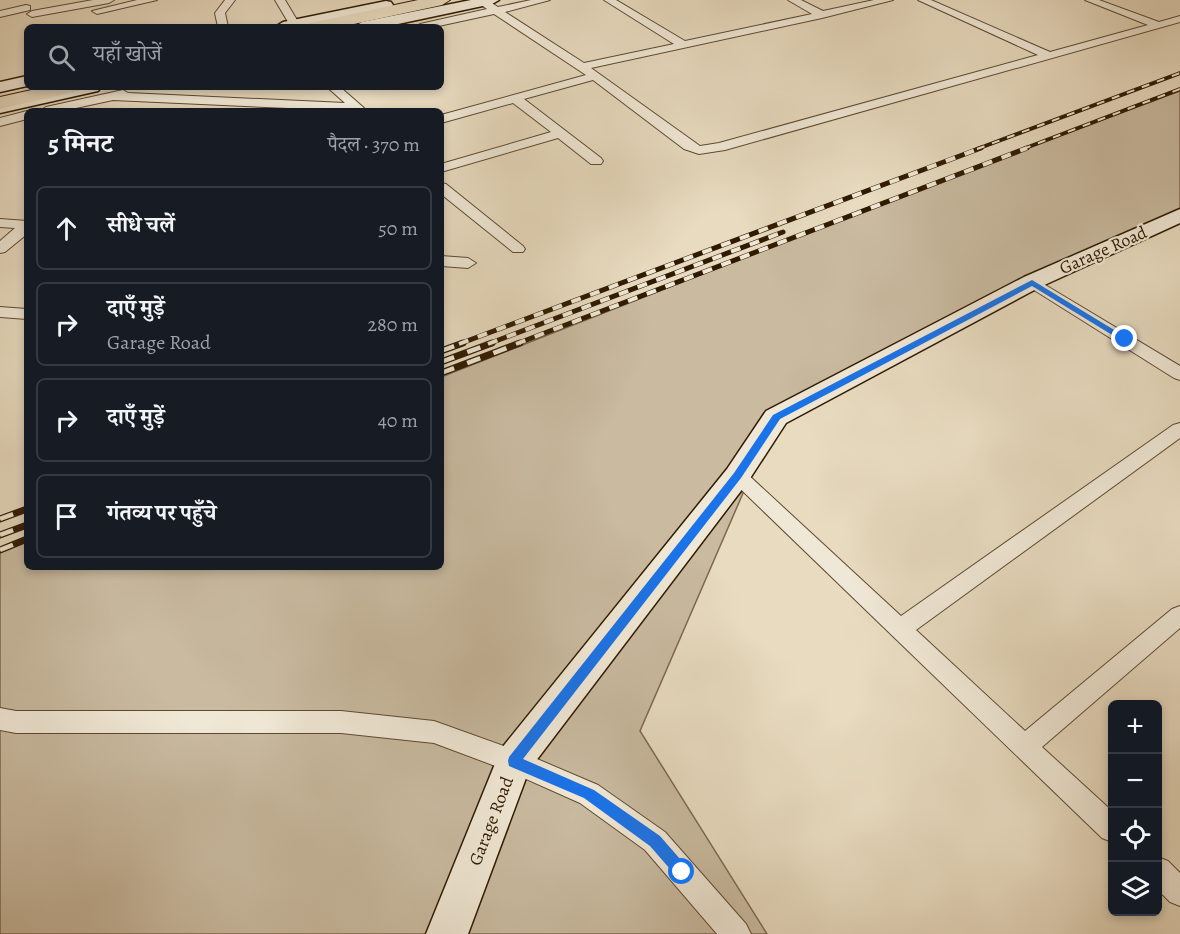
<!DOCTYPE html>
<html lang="hi">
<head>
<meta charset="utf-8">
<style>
  body { margin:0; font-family:Alegreya,"Noto Serif Devanagari",serif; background:#242831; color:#f1f3f6 }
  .controls { position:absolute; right:18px; bottom:18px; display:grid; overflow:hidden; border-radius:9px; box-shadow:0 3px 9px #0003 }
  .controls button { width:54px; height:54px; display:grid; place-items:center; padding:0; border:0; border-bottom:2px solid #363941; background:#171b24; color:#f1f3f6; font:30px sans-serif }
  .stop { position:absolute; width:18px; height:18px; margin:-14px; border:4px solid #1a73e8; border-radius:50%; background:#fff }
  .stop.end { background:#1a73e8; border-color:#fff; box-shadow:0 2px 6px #0008 }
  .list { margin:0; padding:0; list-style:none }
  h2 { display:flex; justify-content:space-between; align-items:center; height:78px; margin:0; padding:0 24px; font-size:26px }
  h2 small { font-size:20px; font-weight:400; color:#9ea1a6 }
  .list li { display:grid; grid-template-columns:39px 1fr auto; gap:18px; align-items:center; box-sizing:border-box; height:84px; margin:0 12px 12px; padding:0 12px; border:2px solid #363941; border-radius:9px }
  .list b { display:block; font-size:22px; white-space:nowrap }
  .list p { margin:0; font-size:20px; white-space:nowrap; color:#9ea1a6 }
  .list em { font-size:20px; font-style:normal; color:#9ea1a6 }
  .icon { flex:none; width:33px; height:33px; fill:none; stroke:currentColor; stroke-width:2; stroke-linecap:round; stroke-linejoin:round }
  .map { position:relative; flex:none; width:1180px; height:934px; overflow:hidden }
  .search { position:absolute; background:#171b24; box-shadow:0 3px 9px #0003; left:24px; top:24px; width:420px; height:66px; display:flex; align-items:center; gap:15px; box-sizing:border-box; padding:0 21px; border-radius:9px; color:#9ea1a6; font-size:22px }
  .panel { position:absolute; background:#171b24; box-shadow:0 3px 9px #0003; left:24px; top:108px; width:420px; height:462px; border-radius:9px }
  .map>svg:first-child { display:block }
  .green { fill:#c9baa0; stroke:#7c6a50; stroke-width:1.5 }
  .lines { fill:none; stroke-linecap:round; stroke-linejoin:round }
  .street-casing { stroke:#5d4a31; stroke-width:2 }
  .secondary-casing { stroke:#2f1a01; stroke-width:3 }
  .highway-casing { stroke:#2f1a01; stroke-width:2 }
  .street { fill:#f0e8d6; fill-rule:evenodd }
  .secondary { fill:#f0e8d6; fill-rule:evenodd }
  .highway { fill:#e8dbc0; fill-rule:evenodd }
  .rail-far2-casing { stroke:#2f1a01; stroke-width:4 }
  .rail-far1-casing { stroke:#2f1a01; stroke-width:5 }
  .rail-casing { stroke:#2f1a01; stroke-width:7 }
  .rail-far2 { stroke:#f0e8d6; stroke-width:2; stroke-dasharray:8; stroke-linecap:butt }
  .rail-far1 { stroke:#f0e8d6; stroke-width:4; stroke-dasharray:10; stroke-linecap:butt }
  .rail { stroke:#f0e8d6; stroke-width:4.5; stroke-dasharray:14; stroke-linecap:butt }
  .route { fill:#1a73e8 }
  .labels { text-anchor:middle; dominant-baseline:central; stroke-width:4.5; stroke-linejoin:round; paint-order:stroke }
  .street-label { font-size:18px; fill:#2f1a01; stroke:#f0e8d6 }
</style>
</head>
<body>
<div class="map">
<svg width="1180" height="934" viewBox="0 0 1180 934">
  <rect width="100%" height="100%" fill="#e8dbc0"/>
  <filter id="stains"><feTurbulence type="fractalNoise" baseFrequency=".00333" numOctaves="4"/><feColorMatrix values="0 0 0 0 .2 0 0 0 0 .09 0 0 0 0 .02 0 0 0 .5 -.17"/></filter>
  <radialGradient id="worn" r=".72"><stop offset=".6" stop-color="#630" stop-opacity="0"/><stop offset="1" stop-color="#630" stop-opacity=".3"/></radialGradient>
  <path class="green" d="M 1180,91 L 1180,215 L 776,417 L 640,731 L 767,934 L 0,934 L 0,549 L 27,539 L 27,567 L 441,567 L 441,377 L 944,179 Z"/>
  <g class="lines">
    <g class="street-casing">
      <g id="street">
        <path d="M 93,0 L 114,0 L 109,3 L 32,17 L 27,14 L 32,11 Z"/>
        <path d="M 137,0 L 157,0 L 97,14 L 92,11 Z"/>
        <path d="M 225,0 L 235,0 L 225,13 L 228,27 L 218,27 L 215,13 Z"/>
        <path d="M 275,0 L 285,0 L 300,25 L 299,27 L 291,27 Z"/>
        <path d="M 479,0 L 487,0 L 498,7 L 531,0 L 550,0 L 505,12 L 584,63 L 674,44 L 604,0 L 616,0 L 685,41 L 812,14 L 788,0 L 801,0 L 823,11 L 874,0 L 893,0 L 822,18 L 591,68 L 700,146 L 719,143 L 1038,55 L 918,0 L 931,0 L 1050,52 L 1148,25 L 1085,0 L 1099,0 L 1159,22 L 1180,16 L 1180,22 L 725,150 L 699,154 L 684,149 L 593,80 L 524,99 L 601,158 L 603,161 L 601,164 L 591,164 L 558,138 L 441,172 L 441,164 L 551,132 L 513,103 L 441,123 L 441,115 L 586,75 L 494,14 L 434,27 L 415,27 L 420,24 L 487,9 L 480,4 Z"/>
        <path d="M 26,5 L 30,6 L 30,10 L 0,17 L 0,11 Z"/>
        <path d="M 327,87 L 340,87 L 364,108 L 362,111 L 355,111 L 113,100 L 62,111 L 40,111 L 46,107 L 123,90 L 128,93 L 345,103 Z"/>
        <path d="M 27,111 L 27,119 L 0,126 L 0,118 Z"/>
        <path d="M 441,183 L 446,184 L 523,246 L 525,249 L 523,252 L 513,252 L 441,194 Z"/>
        <path d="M 0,219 L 27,221 L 27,234 L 5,252 L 0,253 L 0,241 L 15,228 L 0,227 Z"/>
        <path d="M 441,256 L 468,258 L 476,263 L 468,268 L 441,266 Z"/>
        <path d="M 1032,277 L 1180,366 L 1180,380 L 1174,378 L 1026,285 L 1024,282 Z"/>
        <path d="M 0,307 L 27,309 L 27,319 L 0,317 Z"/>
        <path d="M 1180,423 L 1180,438 L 916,630 L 1025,731 L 1172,609 L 1180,606 L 1180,628 L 1042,747 L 1112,811 L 1112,842 L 1102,838 L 727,476 L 730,471 L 737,469 L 744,471 L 901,616 L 1173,425 Z"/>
        <path d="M 0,708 L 16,711 L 341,711 L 434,721 L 523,753 L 598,785 L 665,832 L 746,924 L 751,934 L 717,934 L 645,850 L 580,803 L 506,770 L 434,743 L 341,733 L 16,733 L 0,730 Z"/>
        <path d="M 1158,857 L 1168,861 L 1180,873 L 1180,906 L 1170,902 L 1158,890 Z"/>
      </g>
    </g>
    <g class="secondary-casing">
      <g id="secondary">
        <path d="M 471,0 L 499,0 L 492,4 L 384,27 L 354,27 L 362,22 Z"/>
        <path d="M 386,1 L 391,2 L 393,5 L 391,8 L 304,27 L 275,27 L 283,22 Z"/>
        <path d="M 27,76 L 27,86 L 0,92 L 0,82 Z"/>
        <path d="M 69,87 L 101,87 L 98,91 L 0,113 L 0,103 Z"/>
        <path d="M 1180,209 L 1180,223 L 1040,287 L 786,423 L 747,483 L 529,770 L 468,934 L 426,934 L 501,749 L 727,469 L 766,411 L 1024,277 Z"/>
      </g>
    </g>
    <g class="highway-casing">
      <g id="highway">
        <path d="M 418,0 L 450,0 L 442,5 L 340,27 L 306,27 L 309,23 L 315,22 Z"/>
        <path d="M 45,87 L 82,87 L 79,91 L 0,109 L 0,97 Z"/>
      </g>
    </g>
    <use href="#street" class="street"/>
    <use href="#secondary" class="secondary"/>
    <use href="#highway" class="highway"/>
    <g class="rail-far2-casing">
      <g id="rail-far2">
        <path d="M 977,149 L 1180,73"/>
        <path d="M 1023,149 L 1180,89"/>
      </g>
    </g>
    <g class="rail-far1-casing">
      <g id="rail-far1">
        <path d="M 459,344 L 981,148"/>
        <path d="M 488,344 L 783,232"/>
        <path d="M 516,344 L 1027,148"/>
      </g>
    </g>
    <g class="rail-casing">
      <g id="rail">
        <path d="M 441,351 L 463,343"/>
        <path d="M 441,362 L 492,343"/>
        <path d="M 441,373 L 520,343"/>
        <path d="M 0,519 L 27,509"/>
        <path d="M 0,535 L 27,525"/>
        <path d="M 0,550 L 27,539"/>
      </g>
    </g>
    <use href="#rail-far2" class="rail-far2"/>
    <use href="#rail-far1" class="rail-far1"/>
    <use href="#rail" class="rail"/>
  </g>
  <path class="route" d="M 1032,280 L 1129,339 L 1122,341 L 1032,286 L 780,419 L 741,478 L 523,759 L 594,790 L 660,836 L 687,867 L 689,872 L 687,877 L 682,879 L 677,877 L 650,846 L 584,798 L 509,766 L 508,761 L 509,757 L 734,473 L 773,415 Z"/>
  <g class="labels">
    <g class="street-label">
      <text transform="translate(1103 250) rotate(-24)">Garage Road</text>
      <text transform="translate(491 821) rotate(-69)">Garage Road</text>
    </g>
  </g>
  <rect width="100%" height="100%" filter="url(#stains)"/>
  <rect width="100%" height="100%" fill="url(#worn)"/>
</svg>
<div class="controls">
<button>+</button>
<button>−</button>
<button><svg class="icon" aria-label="locate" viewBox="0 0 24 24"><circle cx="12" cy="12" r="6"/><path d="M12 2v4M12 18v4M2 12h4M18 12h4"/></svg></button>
<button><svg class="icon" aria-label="layers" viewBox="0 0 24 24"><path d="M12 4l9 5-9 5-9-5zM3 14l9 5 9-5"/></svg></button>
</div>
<div class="stop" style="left:682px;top:872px"></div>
<div class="stop end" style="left:1125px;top:339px"></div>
<div class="search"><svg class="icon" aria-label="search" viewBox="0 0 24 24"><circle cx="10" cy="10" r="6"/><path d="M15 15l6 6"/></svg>यहाँ खोजें</div>
<section class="panel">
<h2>5 मिनट<small>पैदल · 370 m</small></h2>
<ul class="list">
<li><svg class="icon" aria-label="ahead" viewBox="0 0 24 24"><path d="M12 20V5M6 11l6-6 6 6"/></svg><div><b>सीधे चलें</b></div><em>50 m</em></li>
<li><svg class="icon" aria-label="right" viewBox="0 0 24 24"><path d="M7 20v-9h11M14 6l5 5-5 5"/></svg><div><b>दाएँ मुड़ें</b><p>Garage Road</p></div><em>280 m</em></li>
<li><svg class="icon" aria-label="right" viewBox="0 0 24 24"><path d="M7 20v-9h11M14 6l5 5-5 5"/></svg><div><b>दाएँ मुड़ें</b></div><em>40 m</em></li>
<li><svg class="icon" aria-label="arrive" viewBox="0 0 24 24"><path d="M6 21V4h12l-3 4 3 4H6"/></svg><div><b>गंतव्य पर पहुँचे</b></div></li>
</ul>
</section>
</div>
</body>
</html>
